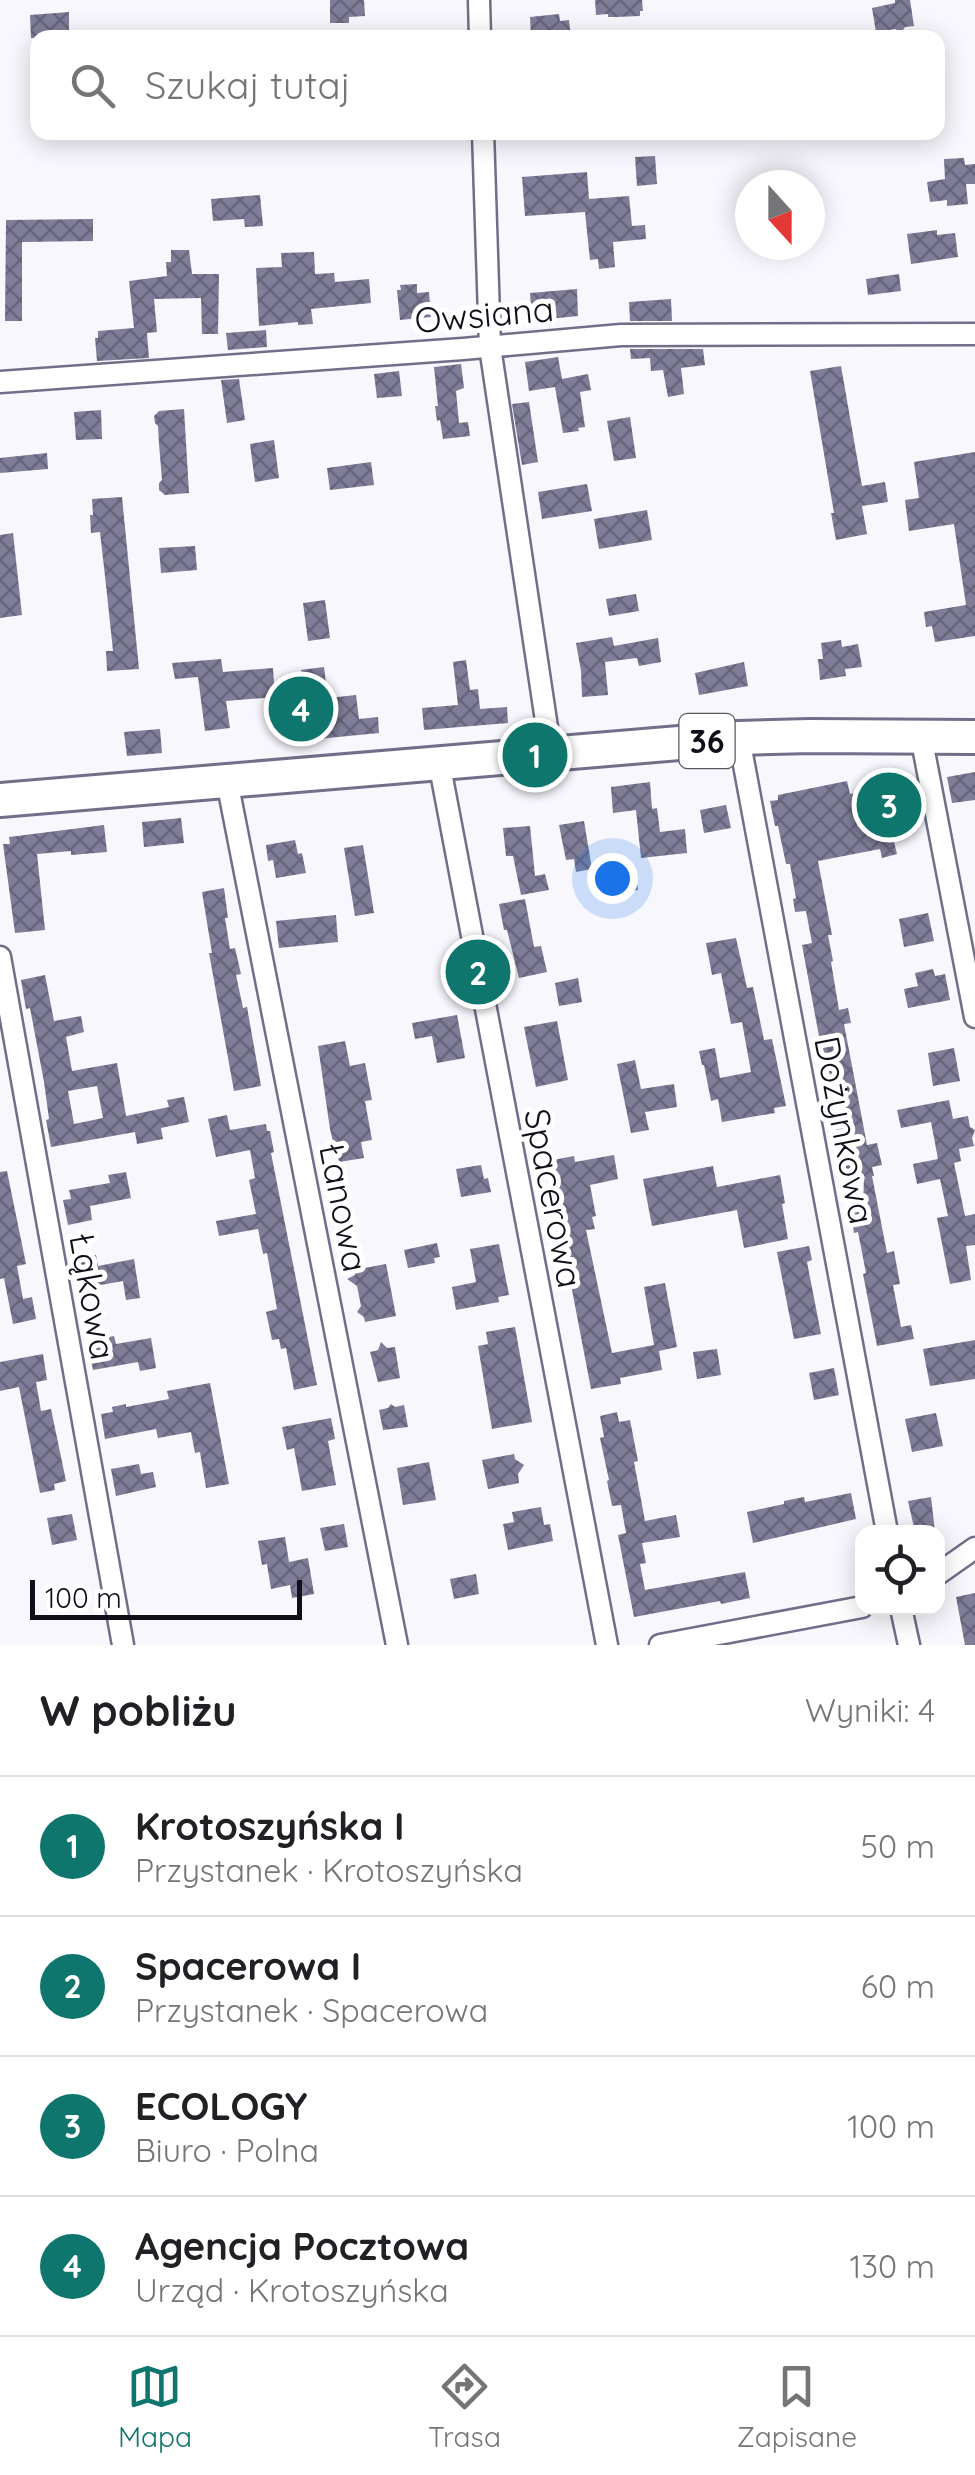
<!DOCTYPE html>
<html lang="pl">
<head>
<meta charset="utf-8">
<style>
  body { margin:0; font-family:Quicksand,sans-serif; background:#f2f2f2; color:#202124 }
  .controls { position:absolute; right:30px; bottom:30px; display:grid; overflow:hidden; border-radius:20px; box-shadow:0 5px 25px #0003 }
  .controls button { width:90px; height:90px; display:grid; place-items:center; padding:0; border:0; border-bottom:2px solid #e0e0e0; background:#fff; color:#202124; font:50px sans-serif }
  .compass { position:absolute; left:735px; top:170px; width:90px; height:90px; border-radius:50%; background:#fff; box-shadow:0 5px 25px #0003; rotate:159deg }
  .scale { position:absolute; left:30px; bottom:25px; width:272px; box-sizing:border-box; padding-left:10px; border:5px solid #100f19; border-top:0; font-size:28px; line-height:35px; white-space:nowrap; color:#100f19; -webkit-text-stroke:8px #fff; paint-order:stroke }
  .you { position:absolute; left:612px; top:878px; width:35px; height:35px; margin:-25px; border:8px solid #fff; border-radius:50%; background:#1a73e8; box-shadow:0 0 0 15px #1a73e833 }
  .badge { display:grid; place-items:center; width:65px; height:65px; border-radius:50%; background:#0f766e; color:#fff; font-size:32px; font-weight:700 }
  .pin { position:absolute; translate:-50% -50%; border:5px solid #fff; box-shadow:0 2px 10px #0006 }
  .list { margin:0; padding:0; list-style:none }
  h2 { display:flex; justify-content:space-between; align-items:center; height:130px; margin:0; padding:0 40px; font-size:42px }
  h2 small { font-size:32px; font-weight:400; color:#757577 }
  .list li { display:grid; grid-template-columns:65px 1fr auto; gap:30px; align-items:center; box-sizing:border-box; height:140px; padding:0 40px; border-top:2px solid #e0e0e0 }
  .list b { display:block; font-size:38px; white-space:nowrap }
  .list p { margin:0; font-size:32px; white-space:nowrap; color:#757577 }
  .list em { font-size:32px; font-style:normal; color:#757577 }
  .icon { flex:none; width:55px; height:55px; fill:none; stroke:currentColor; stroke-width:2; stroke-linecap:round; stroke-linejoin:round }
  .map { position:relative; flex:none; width:975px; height:1645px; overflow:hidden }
  .search { position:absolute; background:#fff; box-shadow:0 5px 25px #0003; left:30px; right:30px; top:30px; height:110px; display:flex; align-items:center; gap:25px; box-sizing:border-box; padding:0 35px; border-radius:20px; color:#757577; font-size:38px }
  .sheet { height:690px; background:#fff }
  nav { display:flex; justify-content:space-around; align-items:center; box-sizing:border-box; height:140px; border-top:2px solid #e0e0e0; background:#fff; font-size:28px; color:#757577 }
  nav a { display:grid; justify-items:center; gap:5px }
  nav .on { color:#0f766e }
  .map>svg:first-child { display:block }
  .building { fill:url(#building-cross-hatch); fill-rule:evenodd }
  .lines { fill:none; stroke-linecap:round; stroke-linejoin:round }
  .street-casing { stroke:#716e89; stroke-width:25 }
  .primary-casing { stroke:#716e89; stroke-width:38 }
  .street { stroke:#fff; stroke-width:20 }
  .primary { stroke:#fff; stroke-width:32 }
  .labels { text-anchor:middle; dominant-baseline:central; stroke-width:10; stroke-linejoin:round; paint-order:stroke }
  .shield { fill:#fff; stroke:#58575e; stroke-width:2.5 }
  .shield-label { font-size:32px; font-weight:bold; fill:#100f19 }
  .street-label { font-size:35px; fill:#100f19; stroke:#fff }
</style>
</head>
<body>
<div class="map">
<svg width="975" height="1645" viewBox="0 0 975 1645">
  <defs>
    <pattern id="building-cross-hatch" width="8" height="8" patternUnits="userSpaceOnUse" patternTransform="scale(2.5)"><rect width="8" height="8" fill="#7f7d98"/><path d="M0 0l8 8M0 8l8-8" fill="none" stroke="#67657b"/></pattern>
  </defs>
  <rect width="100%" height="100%" fill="#f7f7fd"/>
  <g class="building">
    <path d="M 330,0 L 364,0 L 365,16 L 349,17 L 349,23 L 330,23 Z"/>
    <path d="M 595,0 L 642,0 L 643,11 L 640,11 L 640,16 L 616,17 L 608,17 L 608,14 L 596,15 Z"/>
    <path d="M 895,0 L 910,0 L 914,26 L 905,27 L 901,33 L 895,29 L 876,32 L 872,8 L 895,3 Z"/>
    <path d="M 69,12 L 69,38 L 31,38 L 30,15 Z"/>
    <path d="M 559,14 L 560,21 L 569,20 L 571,38 L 531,38 L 530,17 Z"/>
    <path d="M 655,156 L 657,184 L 637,186 L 635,157 Z"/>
    <path d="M 964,158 L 965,165 L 975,164 L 975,184 L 966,184 L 968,204 L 947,206 L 947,200 L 930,202 L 927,182 L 945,179 L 944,159 Z"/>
    <path d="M 587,172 L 589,199 L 629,196 L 632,226 L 645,225 L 646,239 L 613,242 L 615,267 L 599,269 L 598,259 L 590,260 L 585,212 L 525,216 L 522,177 Z"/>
    <path d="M 260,195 L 263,226 L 245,227 L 244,219 L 213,221 L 211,199 Z"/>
    <path d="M 93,219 L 93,241 L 22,242 L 22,321 L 5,321 L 6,220 Z"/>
    <path d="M 937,230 L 937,235 L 955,233 L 958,257 L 911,264 L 907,234 Z"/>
    <path d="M 171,250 L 189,250 L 192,274 L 219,274 L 218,334 L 202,334 L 201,298 L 154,299 L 157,332 L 147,333 L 149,358 L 97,361 L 95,338 L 98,338 L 98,331 L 134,328 L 129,281 L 167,276 L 166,262 L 171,262 Z"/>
    <path d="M 314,252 L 315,274 L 334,273 L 335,282 L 369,279 L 371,303 L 311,309 L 313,324 L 298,325 L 298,322 L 259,326 L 256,268 L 282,267 L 281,253 Z"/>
    <path d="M 899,274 L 901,291 L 868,295 L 866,279 Z"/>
    <path d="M 417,284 L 417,293 L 429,292 L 431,317 L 400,320 L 397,290 L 401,290 L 400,285 Z"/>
    <path d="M 577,289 L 578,316 L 548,319 L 547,308 L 531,309 L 530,293 Z"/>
    <path d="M 671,299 L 672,321 L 630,321 L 629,302 Z"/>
    <path d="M 266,330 L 267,347 L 228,350 L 226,333 Z"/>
    <path d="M 630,349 L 703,349 L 705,365 L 681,368 L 684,394 L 668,397 L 663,370 L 651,371 L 650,358 L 631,359 Z"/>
    <path d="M 558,357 L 562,379 L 588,374 L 591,390 L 580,392 L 585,427 L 578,428 L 579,431 L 563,433 L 555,387 L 529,391 L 525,362 Z"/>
    <path d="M 461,364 L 464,388 L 456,391 L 459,423 L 468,422 L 470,436 L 443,439 L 440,420 L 437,421 L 435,406 L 438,406 L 434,367 Z"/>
    <path d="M 841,366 L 862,486 L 885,482 L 888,502 L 862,506 L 867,534 L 836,540 L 831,513 L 834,513 L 810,371 Z"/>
    <path d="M 399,371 L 402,396 L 377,398 L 374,374 Z"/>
    <path d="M 239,379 L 245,420 L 227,423 L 221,380 Z"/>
    <path d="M 529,402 L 538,462 L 522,465 L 512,404 Z"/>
    <path d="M 184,409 L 189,493 L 165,495 L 159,490 L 159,483 L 162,480 L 159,444 L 158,426 L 155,423 L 154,416 L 159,411 Z"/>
    <path d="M 101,410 L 102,439 L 76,440 L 74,412 Z"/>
    <path d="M 630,417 L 636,458 L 614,461 L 607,421 Z"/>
    <path d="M 274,440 L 279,478 L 255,482 L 250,444 Z"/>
    <path d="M 975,452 L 975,636 L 935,642 L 932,626 L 926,627 L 924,612 L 966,605 L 954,524 L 909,531 L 905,500 L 919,498 L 914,462 Z"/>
    <path d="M 47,453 L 48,469 L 0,473 L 0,458 Z"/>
    <path d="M 371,462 L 374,485 L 330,490 L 327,468 Z"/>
    <path d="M 587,484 L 592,511 L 542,519 L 538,492 Z"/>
    <path d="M 122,497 L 139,669 L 107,671 L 106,651 L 113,651 L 106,585 L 100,532 L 91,533 L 90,515 L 93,515 L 92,499 Z"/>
    <path d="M 647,510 L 652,540 L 599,549 L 594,519 Z"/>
    <path d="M 13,533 L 22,615 L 0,618 L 0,535 Z"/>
    <path d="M 195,546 L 197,570 L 161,573 L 159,548 Z"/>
    <path d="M 636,594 L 639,611 L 609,616 L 606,599 Z"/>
    <path d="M 325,600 L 330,638 L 308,641 L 303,603 Z"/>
    <path d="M 612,637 L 614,646 L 658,638 L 661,662 L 639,666 L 637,658 L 605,662 L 608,695 L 582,697 L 581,671 L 576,643 Z"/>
    <path d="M 841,640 L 842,647 L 858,644 L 862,667 L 845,669 L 846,676 L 820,680 L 818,659 L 823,659 L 821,643 Z"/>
    <path d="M 221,659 L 223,672 L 273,668 L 275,697 L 226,701 L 230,728 L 205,731 L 198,677 L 175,679 L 172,663 Z"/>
    <path d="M 466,660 L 470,690 L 478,689 L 480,709 L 507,707 L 508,723 L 424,730 L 422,708 L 458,705 L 453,662 Z"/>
    <path d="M 744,662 L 748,686 L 699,695 L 695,673 Z"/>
    <path d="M 324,667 L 328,698 L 356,695 L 359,719 L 378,717 L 379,733 L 297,741 L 294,713 L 307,712 L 301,670 Z"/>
    <path d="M 160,729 L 162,753 L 127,756 L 124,732 Z"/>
    <path d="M 975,772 L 975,800 L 952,803 L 947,777 Z"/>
    <path d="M 847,781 L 850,794 L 904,786 L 909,819 L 889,822 L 897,854 L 882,858 L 880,849 L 818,861 L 832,935 L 828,935 L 833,961 L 831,962 L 839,1010 L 848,1008 L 851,1023 L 844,1024 L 867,1145 L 877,1143 L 882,1165 L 872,1167 L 874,1176 L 872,1176 L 887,1253 L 894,1251 L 900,1284 L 893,1285 L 901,1327 L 911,1325 L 914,1339 L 877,1346 L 863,1274 L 866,1273 L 858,1232 L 854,1233 L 850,1208 L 863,1206 L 864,1178 L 853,1180 L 852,1174 L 845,1175 L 830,1100 L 835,1100 L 827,1062 L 824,1063 L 802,945 L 812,943 L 806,911 L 795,912 L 793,899 L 796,898 L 790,864 L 786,864 L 778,826 L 775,826 L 770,801 L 778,800 L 778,795 Z"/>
    <path d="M 650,782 L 652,809 L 657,808 L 660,832 L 685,829 L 687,853 L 641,858 L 636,810 L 613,813 L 611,787 Z"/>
    <path d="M 726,805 L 731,828 L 704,833 L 700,810 Z"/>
    <path d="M 181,818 L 184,843 L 144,847 L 142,822 Z"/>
    <path d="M 584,821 L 592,869 L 576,872 L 574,859 L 566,860 L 559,825 Z"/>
    <path d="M 104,825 L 107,852 L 71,855 L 71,851 L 37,854 L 45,930 L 15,933 L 3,844 L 10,844 L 9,837 Z"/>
    <path d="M 530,826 L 535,876 L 545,874 L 549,890 L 521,895 L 513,856 L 506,856 L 503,828 Z"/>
    <path d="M 295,840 L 298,854 L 302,853 L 306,873 L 276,878 L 273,860 L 268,861 L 266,845 Z"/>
    <path d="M 363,845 L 374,913 L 355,916 L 344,848 Z"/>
    <path d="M 635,866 L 638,890 L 603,895 L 598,872 Z"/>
    <path d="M 224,888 L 228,918 L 225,918 L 230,949 L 235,948 L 241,974 L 236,975 L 243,1008 L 247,1007 L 261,1086 L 234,1091 L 209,953 L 212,953 L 202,892 Z"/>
    <path d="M 525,899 L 534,947 L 541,946 L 547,972 L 519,978 L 507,930 L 504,930 L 499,904 Z"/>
    <path d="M 928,913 L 934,941 L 904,947 L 899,919 Z"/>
    <path d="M 336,915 L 338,942 L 279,948 L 276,921 Z"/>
    <path d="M 736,938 L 747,988 L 753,987 L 764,1040 L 772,1039 L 786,1106 L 774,1108 L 775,1113 L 722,1122 L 718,1099 L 711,1101 L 704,1065 L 702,1065 L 699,1051 L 715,1048 L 720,1078 L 751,1072 L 742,1022 L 731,1024 L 721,973 L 712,975 L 706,943 Z"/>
    <path d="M 933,969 L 935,976 L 945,974 L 950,1000 L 908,1008 L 904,989 L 918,986 L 915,973 Z"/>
    <path d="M 45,975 L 54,1021 L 81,1016 L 84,1032 L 66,1037 L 72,1071 L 117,1063 L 126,1116 L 169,1107 L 167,1100 L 184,1097 L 189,1122 L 161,1128 L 163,1139 L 137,1144 L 135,1132 L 51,1147 L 46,1120 L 49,1119 L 44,1082 L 30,1008 L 26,1009 L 21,980 ZM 97,1086 L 103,1118 L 74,1124 L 68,1091 Z"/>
    <path d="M 578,978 L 582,1002 L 559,1006 L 555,983 Z"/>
    <path d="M 457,1015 L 465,1058 L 437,1063 L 432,1036 L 415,1039 L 412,1023 Z"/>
    <path d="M 557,1021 L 568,1080 L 536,1087 L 524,1027 Z"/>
    <path d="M 345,1041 L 350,1066 L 365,1063 L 372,1100 L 365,1101 L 372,1140 L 361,1142 L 364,1158 L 339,1162 L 336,1146 L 334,1146 L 330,1129 L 318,1046 Z"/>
    <path d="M 954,1048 L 960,1081 L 933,1086 L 928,1053 Z"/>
    <path d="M 635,1060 L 641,1089 L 674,1084 L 677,1107 L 645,1112 L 649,1130 L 631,1133 L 617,1064 Z"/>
    <path d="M 949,1100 L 953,1119 L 968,1116 L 970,1127 L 975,1130 L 972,1138 L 974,1146 L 959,1149 L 961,1161 L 954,1163 L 965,1216 L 975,1214 L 975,1245 L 966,1246 L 971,1280 L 950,1284 L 937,1218 L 948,1216 L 940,1179 L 917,1184 L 913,1164 L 938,1159 L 931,1122 L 901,1128 L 897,1110 Z"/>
    <path d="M 227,1115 L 230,1130 L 266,1124 L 267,1131 L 270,1131 L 274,1152 L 271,1153 L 317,1385 L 294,1390 L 286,1348 L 281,1349 L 279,1339 L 272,1340 L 266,1312 L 277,1309 L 267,1253 L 263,1254 L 258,1229 L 219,1236 L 216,1221 L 256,1214 L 249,1180 L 255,1178 L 250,1150 L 216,1157 L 208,1119 Z"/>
    <path d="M 614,1155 L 618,1179 L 590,1185 L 596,1216 L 592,1217 L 595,1229 L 586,1230 L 612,1353 L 654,1345 L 644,1287 L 665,1283 L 677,1347 L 659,1351 L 662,1370 L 620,1378 L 621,1384 L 591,1389 L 559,1222 L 563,1221 L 557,1190 L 553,1190 L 548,1161 L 574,1156 L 575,1162 Z"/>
    <path d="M 481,1165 L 484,1179 L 488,1178 L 491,1192 L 461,1197 L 456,1169 Z"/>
    <path d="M 713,1166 L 717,1187 L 780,1175 L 785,1203 L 782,1204 L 788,1239 L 744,1248 L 737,1210 L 652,1226 L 643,1179 Z"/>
    <path d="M 7,1171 L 26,1264 L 17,1266 L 23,1299 L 32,1297 L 36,1319 L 13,1324 L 4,1278 L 0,1279 L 0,1172 Z"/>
    <path d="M 126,1172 L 131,1198 L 90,1206 L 92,1220 L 68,1225 L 63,1200 L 71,1199 L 69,1190 L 110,1183 L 108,1175 Z"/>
    <path d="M 437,1243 L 440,1257 L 434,1258 L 435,1263 L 408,1268 L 404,1250 Z"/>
    <path d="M 499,1244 L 509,1295 L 498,1297 L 499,1302 L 456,1310 L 452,1287 L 476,1282 L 470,1249 Z"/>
    <path d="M 809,1246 L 812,1260 L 807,1262 L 821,1334 L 794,1339 L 777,1252 Z"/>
    <path d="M 96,1255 L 98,1266 L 134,1259 L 140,1298 L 126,1300 L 123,1281 L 78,1289 L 73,1259 Z"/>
    <path d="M 386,1264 L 396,1316 L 365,1322 L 364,1317 L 357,1312 L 361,1306 L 357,1286 L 347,1279 L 355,1275 L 354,1270 Z"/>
    <path d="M 515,1327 L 532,1422 L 492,1429 L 478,1346 L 488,1344 L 486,1332 Z"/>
    <path d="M 114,1336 L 116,1344 L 151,1338 L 156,1368 L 140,1371 L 138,1362 L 93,1370 L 87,1341 Z"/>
    <path d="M 975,1340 L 975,1379 L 930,1386 L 923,1349 Z"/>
    <path d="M 381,1342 L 387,1348 L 395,1347 L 400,1378 L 378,1382 L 370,1352 L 378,1350 Z"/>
    <path d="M 717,1349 L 721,1375 L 697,1379 L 693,1352 Z"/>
    <path d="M 43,1354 L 47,1380 L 36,1382 L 41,1411 L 51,1409 L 66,1481 L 54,1484 L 55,1490 L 40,1493 L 19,1387 L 0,1391 L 0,1362 Z"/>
    <path d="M 834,1368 L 839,1395 L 814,1400 L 809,1373 Z"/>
    <path d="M 210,1383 L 229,1484 L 206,1488 L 200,1452 L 195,1453 L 191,1432 L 158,1438 L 156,1429 L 105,1439 L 101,1414 L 113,1412 L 112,1407 L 126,1404 L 126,1407 L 169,1399 L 167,1391 Z"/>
    <path d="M 391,1404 L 395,1407 L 404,1405 L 408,1427 L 383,1430 L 379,1410 L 388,1408 Z"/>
    <path d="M 617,1412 L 619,1422 L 630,1420 L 638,1461 L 634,1462 L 645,1521 L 676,1515 L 680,1537 L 642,1543 L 646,1563 L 640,1564 L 645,1590 L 745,1572 L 750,1598 L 721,1604 L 720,1601 L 634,1617 L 618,1535 L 626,1533 L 621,1505 L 612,1506 L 607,1481 L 609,1480 L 600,1438 L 604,1437 L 600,1416 Z"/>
    <path d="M 936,1413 L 943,1446 L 912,1452 L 905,1419 Z"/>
    <path d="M 331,1418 L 335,1439 L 328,1441 L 336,1485 L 302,1491 L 294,1448 L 287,1450 L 282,1427 Z"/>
    <path d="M 514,1454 L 515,1459 L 524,1465 L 518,1474 L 519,1483 L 488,1489 L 482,1460 Z"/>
    <path d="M 429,1462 L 436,1500 L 403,1505 L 397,1468 Z"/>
    <path d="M 139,1464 L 141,1474 L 153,1472 L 156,1487 L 116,1496 L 111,1469 Z"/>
    <path d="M 851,1493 L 856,1519 L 753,1543 L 747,1512 L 784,1504 L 784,1501 L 804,1497 L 805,1502 Z"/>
    <path d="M 931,1497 L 935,1532 L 915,1532 L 908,1501 Z"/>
    <path d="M 541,1507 L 544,1525 L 550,1524 L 553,1541 L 508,1550 L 503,1524 L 514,1522 L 512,1512 Z"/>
    <path d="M 72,1514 L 77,1540 L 52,1545 L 47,1518 Z"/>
    <path d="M 344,1524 L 348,1547 L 325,1551 L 320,1528 Z"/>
    <path d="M 285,1537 L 289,1562 L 308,1558 L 314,1594 L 292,1598 L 290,1585 L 271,1589 L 267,1564 L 262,1565 L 258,1541 Z"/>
    <path d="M 476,1574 L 479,1594 L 454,1599 L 450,1579 Z"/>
    <path d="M 975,1593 L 975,1645 L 965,1645 L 956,1597 Z"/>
  </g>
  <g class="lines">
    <g class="street-casing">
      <g id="street">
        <path d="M 479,0 L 480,38"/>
        <path d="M 483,132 L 490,347 L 551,754"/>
        <path d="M 0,382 L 463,349 L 621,335 L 975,334"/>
        <path d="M 921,736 L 975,1017"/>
        <path d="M 739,738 L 887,1532"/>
        <path d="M 439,762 L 607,1645"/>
        <path d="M 227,781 L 397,1645"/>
        <path d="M 0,957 L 123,1645"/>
        <path d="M 938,1574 L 975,1548"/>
        <path d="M 901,1608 L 909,1645"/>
        <path d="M 660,1645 L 862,1607"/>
      </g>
    </g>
    <g class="primary-casing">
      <path id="primary" d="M 0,800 L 739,738 L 810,736 L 975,737"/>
    </g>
    <use href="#street" class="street"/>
    <use href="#primary" class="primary"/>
  </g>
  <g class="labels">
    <rect class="shield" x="679.5" y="714" width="55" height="54" rx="8"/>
    <g class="shield-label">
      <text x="707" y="741">36</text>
    </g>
    <g class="street-label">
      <text transform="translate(484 314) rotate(-5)">Owsiana</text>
      <text transform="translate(845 1130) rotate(79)">Dożynkowa</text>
      <text transform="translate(554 1198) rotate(79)">Spacerowa</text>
      <text transform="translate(344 1207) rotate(79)">Łanowa</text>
      <text transform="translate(93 1296) rotate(80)">Łąkowa</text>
    </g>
  </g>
</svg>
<div class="controls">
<button><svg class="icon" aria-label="locate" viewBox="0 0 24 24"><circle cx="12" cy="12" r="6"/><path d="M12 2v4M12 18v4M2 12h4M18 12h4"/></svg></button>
</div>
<svg class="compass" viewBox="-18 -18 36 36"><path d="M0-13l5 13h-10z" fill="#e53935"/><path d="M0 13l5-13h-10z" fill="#757577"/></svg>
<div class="scale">100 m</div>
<div class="you"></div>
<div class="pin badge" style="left:535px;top:755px">1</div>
<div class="pin badge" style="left:478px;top:972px">2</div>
<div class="pin badge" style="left:889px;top:805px">3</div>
<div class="pin badge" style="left:301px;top:709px">4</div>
<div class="search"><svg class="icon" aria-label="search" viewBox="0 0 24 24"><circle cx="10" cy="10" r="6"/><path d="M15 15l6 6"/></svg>Szukaj tutaj</div>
</div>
<section class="sheet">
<h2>W pobliżu<small>Wyniki: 4</small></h2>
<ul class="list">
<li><span class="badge">1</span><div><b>Krotoszyńska I</b><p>Przystanek · Krotoszyńska</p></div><em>50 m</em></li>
<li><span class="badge">2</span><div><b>Spacerowa I</b><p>Przystanek · Spacerowa</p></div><em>60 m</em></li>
<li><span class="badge">3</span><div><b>ECOLOGY</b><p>Biuro · Polna</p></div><em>100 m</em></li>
<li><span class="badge">4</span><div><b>Agencja Pocztowa</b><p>Urząd · Krotoszyńska</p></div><em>130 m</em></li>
</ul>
</section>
<nav>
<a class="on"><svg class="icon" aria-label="map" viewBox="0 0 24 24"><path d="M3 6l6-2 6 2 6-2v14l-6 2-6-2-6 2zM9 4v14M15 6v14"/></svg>Mapa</a>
<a><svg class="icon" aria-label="directions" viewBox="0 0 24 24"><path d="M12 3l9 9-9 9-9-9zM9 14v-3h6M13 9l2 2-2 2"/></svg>Trasa</a>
<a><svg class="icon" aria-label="saved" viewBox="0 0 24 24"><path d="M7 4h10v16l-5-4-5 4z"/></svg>Zapisane</a>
</nav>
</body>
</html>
